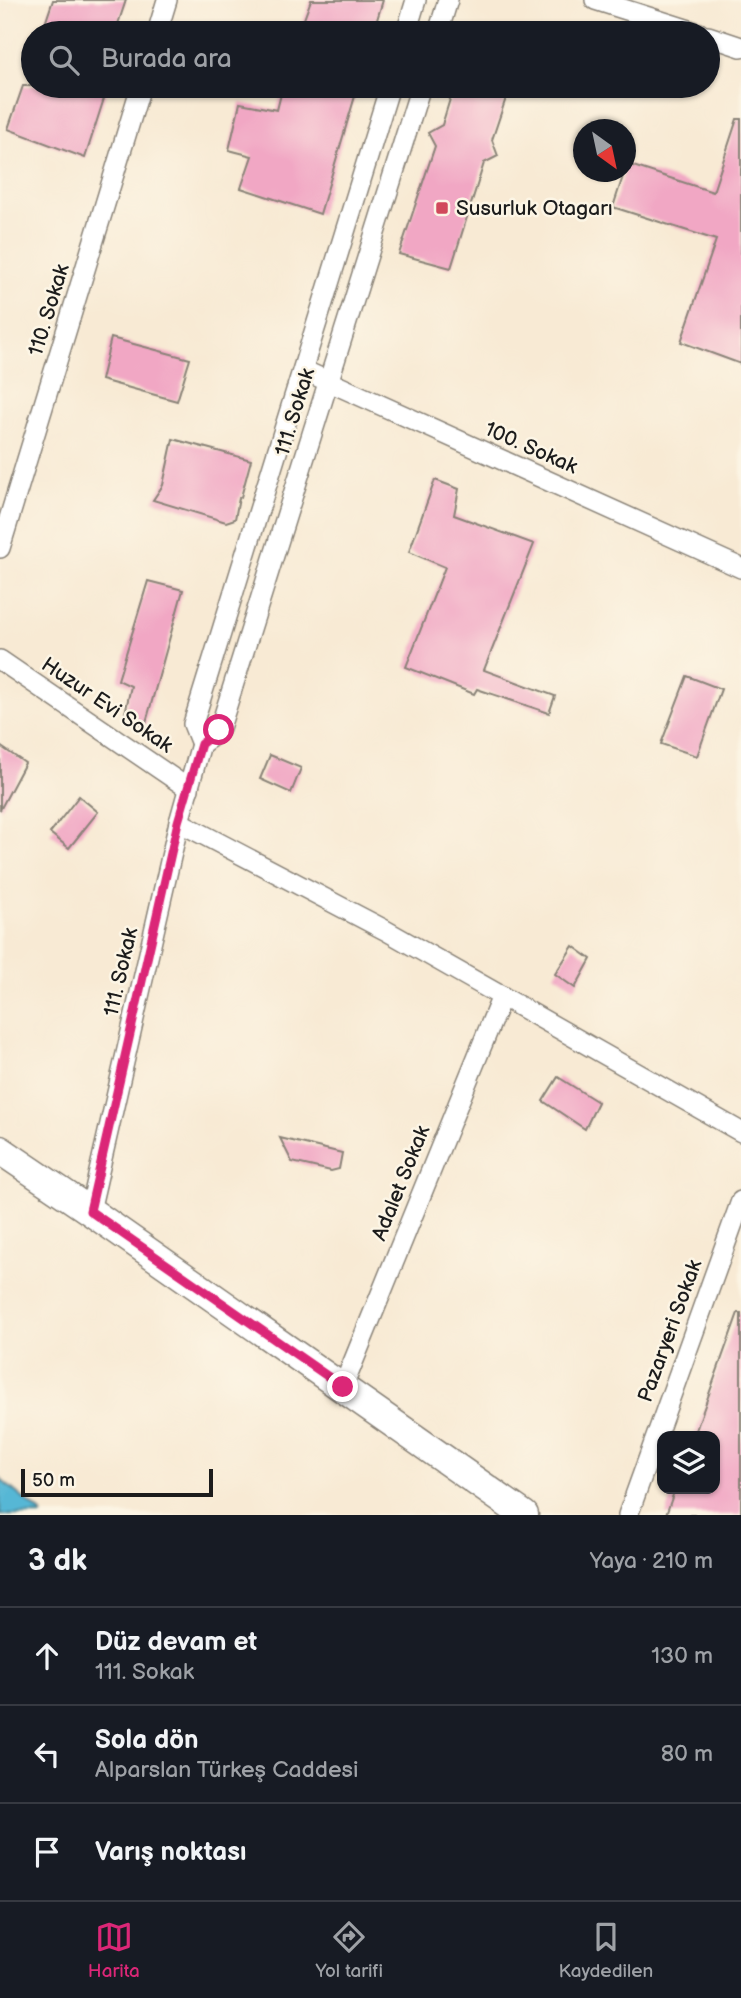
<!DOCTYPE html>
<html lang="tr">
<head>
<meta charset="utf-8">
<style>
  body { margin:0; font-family:"Balsamiq Sans",sans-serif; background:#20242c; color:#f1f3f6 }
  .controls { position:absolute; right:21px; bottom:21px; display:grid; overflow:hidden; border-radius:14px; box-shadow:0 2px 5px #0004 }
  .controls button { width:63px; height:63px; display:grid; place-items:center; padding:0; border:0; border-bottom:2px solid #363941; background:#171b24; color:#f1f3f6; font:35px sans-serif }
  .compass { position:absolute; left:573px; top:119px; width:63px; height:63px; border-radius:50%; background:#171b24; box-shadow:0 2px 5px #0004; rotate:147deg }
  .scale { position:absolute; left:21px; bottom:18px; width:192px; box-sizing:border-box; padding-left:7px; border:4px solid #1c1c1c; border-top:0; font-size:19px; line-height:24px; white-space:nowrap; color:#1c1c1c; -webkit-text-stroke:5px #fcf5e5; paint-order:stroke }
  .stop { position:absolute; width:21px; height:21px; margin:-16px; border:5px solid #db2777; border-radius:50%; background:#fff }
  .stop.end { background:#db2777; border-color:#fff; box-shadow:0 2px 7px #0008 }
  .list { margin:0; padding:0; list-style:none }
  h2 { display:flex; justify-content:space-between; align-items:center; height:91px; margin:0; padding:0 28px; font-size:30px }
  h2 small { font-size:23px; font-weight:400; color:#9ea1a6 }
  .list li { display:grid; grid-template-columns:46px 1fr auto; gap:21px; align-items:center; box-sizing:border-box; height:98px; padding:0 28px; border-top:2px solid #363941 }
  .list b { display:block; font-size:26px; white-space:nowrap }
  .list p { margin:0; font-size:23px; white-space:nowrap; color:#9ea1a6 }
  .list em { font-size:23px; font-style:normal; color:#9ea1a6 }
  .icon { flex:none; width:38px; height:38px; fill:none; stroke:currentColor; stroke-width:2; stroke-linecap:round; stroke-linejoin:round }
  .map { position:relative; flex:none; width:741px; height:1515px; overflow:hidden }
  .search { position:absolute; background:#171b24; box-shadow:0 2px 5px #0004; left:21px; right:21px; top:21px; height:77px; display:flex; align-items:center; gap:18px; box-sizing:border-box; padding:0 24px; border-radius:38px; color:#9ea1a6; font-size:26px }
  .sheet { height:385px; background:#171b24 }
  nav { display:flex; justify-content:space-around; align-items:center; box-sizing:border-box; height:98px; border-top:2px solid #363941; background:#171b24; font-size:19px; color:#9ea1a6 }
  nav a { display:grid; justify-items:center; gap:4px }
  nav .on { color:#db2777 }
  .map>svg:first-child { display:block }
  .water { fill:#56b7d5; stroke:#396a78; stroke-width:2 }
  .building { fill:#f1a7c4 }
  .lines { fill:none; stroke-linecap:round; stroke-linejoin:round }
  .street-casing { stroke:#8a8378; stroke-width:22 }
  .secondary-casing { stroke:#8a8378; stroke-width:31 }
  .street { stroke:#fff; stroke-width:19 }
  .secondary { stroke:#fff; stroke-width:28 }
  .route { stroke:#db2777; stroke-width:9 }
  .poi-dot { fill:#d1495b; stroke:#fcf5e5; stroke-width:2.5 }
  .labels { text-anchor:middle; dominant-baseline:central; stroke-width:5; stroke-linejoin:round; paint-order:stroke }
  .poi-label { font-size:21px; fill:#1c1c1c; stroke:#fcf5e5; text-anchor:start }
  .street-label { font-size:21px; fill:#1c1c1c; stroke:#fcf5e5 }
</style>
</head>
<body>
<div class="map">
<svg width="741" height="1515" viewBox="0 0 741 1515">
  <rect width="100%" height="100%" fill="#fcf5e5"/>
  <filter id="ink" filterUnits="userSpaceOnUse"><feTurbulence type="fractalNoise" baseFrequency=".0143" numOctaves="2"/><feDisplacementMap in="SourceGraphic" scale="14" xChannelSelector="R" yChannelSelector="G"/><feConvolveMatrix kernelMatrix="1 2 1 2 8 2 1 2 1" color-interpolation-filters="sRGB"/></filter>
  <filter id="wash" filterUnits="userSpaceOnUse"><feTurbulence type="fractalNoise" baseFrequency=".00686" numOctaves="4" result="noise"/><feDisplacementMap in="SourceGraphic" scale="28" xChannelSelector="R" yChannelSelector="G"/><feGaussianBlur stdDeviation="1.57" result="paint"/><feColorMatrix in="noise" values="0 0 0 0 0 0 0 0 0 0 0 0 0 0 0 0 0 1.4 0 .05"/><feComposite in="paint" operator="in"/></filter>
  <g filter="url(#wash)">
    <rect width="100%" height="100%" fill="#f8ead4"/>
    <path class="water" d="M 0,1479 L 41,1513 L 42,1515 L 0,1515 Z"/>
    <g id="blocks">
      <g class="building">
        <path d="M 53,0 L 126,0 L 115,33 L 42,33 Z"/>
        <path d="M 311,0 L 383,0 L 373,33 L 299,33 Z"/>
        <path d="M 23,86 L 108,86 L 85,158 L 8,129 Z"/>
        <path d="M 283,86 L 358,86 L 320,214 L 241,188 L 252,156 L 229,150 L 240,103 L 277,110 Z"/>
        <path d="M 454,86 L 510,86 L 492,140 L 498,156 L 484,163 L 451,268 L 399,254 L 435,146 L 428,133 L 442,125 Z"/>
        <path d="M 737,119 L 741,119 L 741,364 L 681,342 L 716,240 L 613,207 L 627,164 L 713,192 Z"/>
        <path d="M 111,338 L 190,359 L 177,401 L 101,380 Z"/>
        <path d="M 173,439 L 251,460 L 241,497 L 239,498 L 235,519 L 226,522 L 153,500 L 163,485 Z"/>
        <path d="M 435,480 L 459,489 L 454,515 L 534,544 L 484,670 L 555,696 L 549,713 L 477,689 L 474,694 L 406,667 L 445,567 L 409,552 Z"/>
        <path d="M 148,581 L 183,590 L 145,726 L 124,718 L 131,686 L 118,680 Z"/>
        <path d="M 687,676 L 721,689 L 697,756 L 661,744 Z"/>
        <path d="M 0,746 L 25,763 L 0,810 Z"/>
        <path d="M 270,755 L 301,768 L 291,793 L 260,779 Z"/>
        <path d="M 79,796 L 98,812 L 69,848 L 50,833 Z"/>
        <path d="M 573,946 L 591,959 L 575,988 L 555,974 Z"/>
        <path d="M 558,1077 L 598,1102 L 585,1129 L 543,1101 Z"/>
        <path d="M 280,1138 L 342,1153 L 339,1169 L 331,1171 L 292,1162 Z"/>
        <path d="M 738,1313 L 741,1313 L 741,1515 L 666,1515 L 675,1489 L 715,1489 L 715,1436 L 694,1436 Z"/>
      </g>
    </g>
  </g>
  <g filter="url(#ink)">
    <use href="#blocks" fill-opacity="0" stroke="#8a8378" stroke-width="2"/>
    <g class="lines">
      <g class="street-casing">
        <g id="street">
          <path d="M 595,0 L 699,33"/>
          <path d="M 157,33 L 167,0"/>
          <path d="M 406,33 L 416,0"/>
          <path d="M 438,33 L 448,0"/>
          <path d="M 708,36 L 741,47"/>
          <path d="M 303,370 L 741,568"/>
          <path d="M 0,548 L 141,86"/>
          <path d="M 0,660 L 189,789"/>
          <path d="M 201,744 L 193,724 L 390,86"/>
          <path d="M 179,822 L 385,930 L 741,1132"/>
          <path d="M 90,1211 L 179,822 L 201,744 L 219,731 L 421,86"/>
          <path d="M 343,1387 L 502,996"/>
          <path d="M 628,1515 L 741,1201"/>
        </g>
      </g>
      <g class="secondary-casing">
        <path id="secondary" d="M 0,1150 L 90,1211 L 524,1515"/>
      </g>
      <use href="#street" class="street"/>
      <use href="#secondary" class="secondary"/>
    </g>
  </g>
  <g class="lines" filter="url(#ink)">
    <path class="route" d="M 219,730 L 201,744 L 178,822 L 90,1211 L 343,1387"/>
  </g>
  <rect class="poi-dot" x="435" y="201" width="14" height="14" rx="3.5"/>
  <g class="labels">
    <g class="poi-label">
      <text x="456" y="208">Susurluk Otagarı</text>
    </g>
    <g class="street-label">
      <text transform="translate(49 310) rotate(-73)">110. Sokak</text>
      <text transform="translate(295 412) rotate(-73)">111. Sokak</text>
      <text transform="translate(531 448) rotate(24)">100. Sokak</text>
      <text transform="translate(107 705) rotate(34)">Huzur Evi Sokak</text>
      <text transform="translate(121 972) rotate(-77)">111. Sokak</text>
      <text transform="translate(401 1183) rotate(-68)">Adalet Sokak</text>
      <text transform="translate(670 1331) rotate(-70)">Pazaryeri Sokak</text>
    </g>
  </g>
</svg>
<div class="controls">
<button><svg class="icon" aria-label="layers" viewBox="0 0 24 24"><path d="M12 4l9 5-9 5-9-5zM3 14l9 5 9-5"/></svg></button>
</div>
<svg class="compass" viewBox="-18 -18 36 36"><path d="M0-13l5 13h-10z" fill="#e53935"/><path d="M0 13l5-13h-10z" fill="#9ea1a6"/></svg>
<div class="scale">50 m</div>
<div class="stop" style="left:219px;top:730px"></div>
<div class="stop end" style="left:343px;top:1387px"></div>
<div class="search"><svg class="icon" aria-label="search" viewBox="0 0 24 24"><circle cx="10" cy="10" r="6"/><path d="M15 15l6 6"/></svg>Burada ara</div>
</div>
<section class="sheet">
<h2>3 dk<small>Yaya · 210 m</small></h2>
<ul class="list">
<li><svg class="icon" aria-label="ahead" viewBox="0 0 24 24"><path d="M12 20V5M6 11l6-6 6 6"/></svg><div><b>Düz devam et</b><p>111. Sokak</p></div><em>130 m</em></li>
<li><svg class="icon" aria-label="left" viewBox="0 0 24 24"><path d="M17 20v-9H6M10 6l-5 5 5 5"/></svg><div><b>Sola dön</b><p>Alparslan Türkeş Caddesi</p></div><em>80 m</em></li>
<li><svg class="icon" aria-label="arrive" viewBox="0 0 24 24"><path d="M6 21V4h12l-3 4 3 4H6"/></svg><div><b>Varış noktası</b></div></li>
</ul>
</section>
<nav>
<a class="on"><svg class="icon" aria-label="map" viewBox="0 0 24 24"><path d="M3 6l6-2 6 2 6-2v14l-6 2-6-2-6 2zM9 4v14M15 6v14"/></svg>Harita</a>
<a><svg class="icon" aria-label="directions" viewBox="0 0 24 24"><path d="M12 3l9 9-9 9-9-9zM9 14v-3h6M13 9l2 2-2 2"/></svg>Yol tarifi</a>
<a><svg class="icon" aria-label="saved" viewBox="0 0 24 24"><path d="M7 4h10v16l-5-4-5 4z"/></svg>Kaydedilen</a>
</nav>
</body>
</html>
